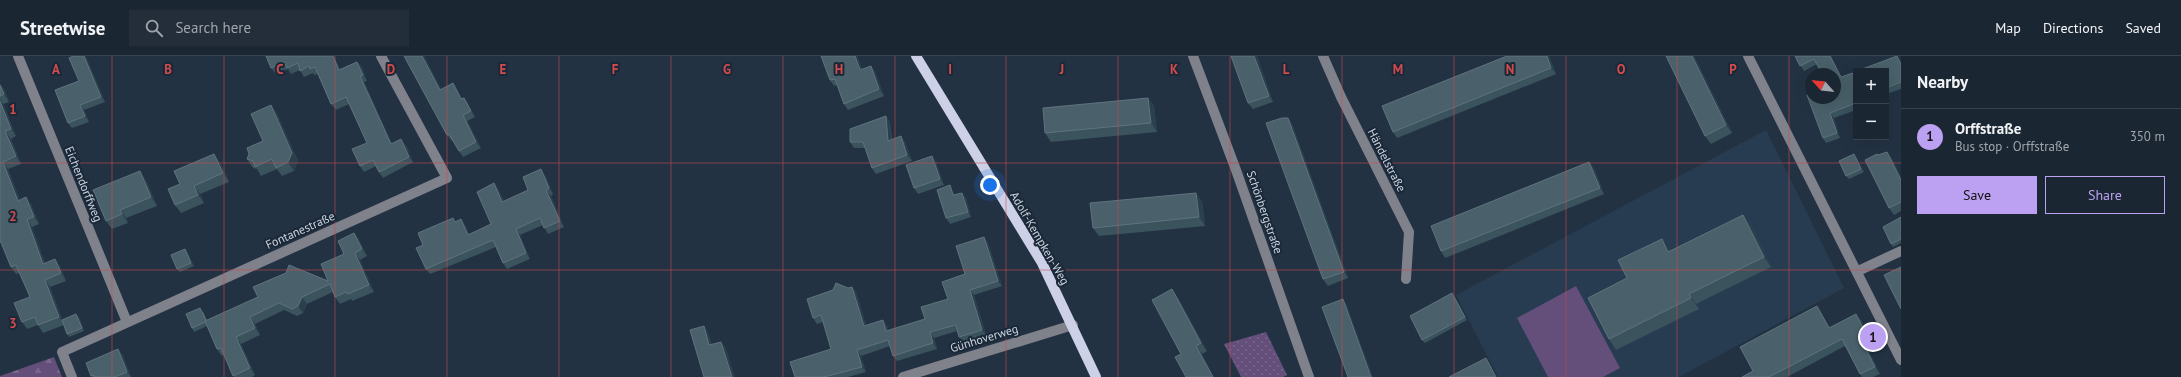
<!DOCTYPE html>
<html lang="en">
<head>
<meta charset="utf-8">
<style>
  body { margin:0; font-family:"PT Sans",sans-serif; background:#232e3a; color:#f1f3f6 }
  .controls { position:absolute; right:12px; top:12px; display:grid; overflow:hidden; border-radius:0px; box-shadow:0 4px 16px #0002 }
  .controls button { width:36px; height:36px; display:grid; place-items:center; padding:0; border:0; border-bottom:1px solid #38434d; background:#1a2632; color:#f1f3f6; font:20px sans-serif }
  .compass { position:absolute; left:1805px; top:12px; width:36px; height:36px; border-radius:50%; background:#1a2632; box-shadow:0 4px 16px #0002; rotate:297deg }
  .you { position:absolute; left:990px; top:129px; width:14px; height:14px; margin:-10px; border:3px solid #fff; border-radius:50%; background:#1a73e8; box-shadow:0 0 0 6px #1a73e833 }
  .badge { display:grid; place-items:center; width:26px; height:26px; border-radius:50%; background:#bca0f2; color:#111; font-size:13px; font-weight:700 }
  .pin { position:absolute; translate:-50% -50%; border:2px solid #fff; box-shadow:0 1px 4px #0006 }
  .list { margin:0; padding:0; list-style:none }
  h2 { display:flex; justify-content:space-between; align-items:center; height:52px; margin:0; padding:0 16px; font-size:17px }
  h2 small { font-size:13px; font-weight:400; color:#9fa5ac }
  .list li { display:grid; grid-template-columns:26px 1fr auto; gap:12px; align-items:center; box-sizing:border-box; height:56px; padding:0 16px; border-top:1px solid #38434d }
  .list b { display:block; font-size:15px; white-space:nowrap }
  .list p { margin:0; font-size:13px; white-space:nowrap; color:#9fa5ac }
  .list em { font-size:13px; font-style:normal; color:#9fa5ac }
  .actions { display:flex; gap:8px; padding:12px 16px }
  .actions a { flex:1; padding:9px 0; border:1px solid #bca0f2; border-radius:0px; text-align:center; font-size:14px; color:#bca0f2 }
  .actions .main { background:#bca0f2; color:#111 }
  .icon { flex:none; width:22px; height:22px; fill:none; stroke:currentColor; stroke-width:2; stroke-linecap:round; stroke-linejoin:round }
  .map { position:relative; flex:none; width:1901px; height:321px; overflow:hidden }
  header { display:flex; align-items:center; gap:24px; box-sizing:border-box; height:56px; padding:0 20px; background:#1a2632; border-bottom:1px solid #38434d }
  header strong { font-size:19px }
  nav { display:flex; gap:22px; margin-inline-start:auto; font-size:14px }
  .search { width:280px; height:36px; background:#232e3a; display:flex; align-items:center; gap:10px; box-sizing:border-box; padding:0 14px; border-radius:0px; color:#9fa5ac; font-size:15px }
  main { display:flex }
  aside { flex:1; background:#1a2632 }
  .map>svg:first-child { display:block }
  .built { fill:#283c51 }
  .green { fill:#634f7a }
  .forest { fill:url(#forest-firs) }
  .park { fill:url(#park-dots) }
  .lines { fill:none; stroke-linecap:round; stroke-linejoin:round }
  .minor { stroke:#7f818b; stroke-width:10 }
  .major { stroke:#cdd1e7; stroke-width:10 }
  .wall { fill:#3a535d }
  .shaded-wall { fill:#2a404d }
  .building { fill:#4a616b; stroke:#5e737d }
  .grid { fill:none; stroke:#d44b4d; stroke-width:1; stroke-opacity:0.55 }
  .labels { text-anchor:middle; dominant-baseline:central; stroke-width:4; stroke-linejoin:round; paint-order:stroke }
  .street-label { font-size:12px; fill:#ccd5e0; stroke:#1a2838 }
  .grid-label { font-size:13px; text-anchor:middle; font-weight:bold; fill:#d44b4d; stroke:#1a2838; stroke-width:4; stroke-linejoin:round; paint-order:stroke }
</style>
</head>
<body>
<header>
<strong>Streetwise</strong>
<div class="search"><svg class="icon" aria-label="search" viewBox="0 0 24 24"><circle cx="10" cy="10" r="6"/><path d="M15 15l6 6"/></svg>Search here</div>
<nav><a>Map</a><a>Directions</a><a>Saved</a></nav>
</header>
<main>
<div class="map">
<svg width="1901" height="321" viewBox="0 0 1901 321">
  <defs>
    <pattern id="forest-firs" width="22" height="20" patternUnits="userSpaceOnUse"><rect width="22" height="20" fill="#634f7a"/><path d="M5 1l3.5 6h-7zM16 11l3.5 6h-7z" fill="#78678d"/></pattern>
    <pattern id="park-dots" width="8" height="8" patternUnits="userSpaceOnUse"><rect width="8" height="8" fill="#634f7a"/><path d="M2 2h.1M6 6h.1" fill="none" stroke="#78678d" stroke-width="1.8" stroke-linecap="round"/></pattern>
  </defs>
  <rect width="100%" height="100%" fill="#233243"/>
  <path class="built" d="M 1766,74 L 1844,232 L 1679,321 L 1498,321 L 1456,239 Z"/>
  <path class="green" d="M 1576,230 L 1620,312 L 1603,321 L 1548,321 L 1517,262 Z"/>
  <path class="forest" d="M 54,301 L 62,321 L 0,321 L 0,320 Z"/>
  <path class="park" d="M 1266,276 L 1287,319 L 1283,321 L 1241,321 L 1224,288 Z"/>
  <g class="lines">
    <g class="minor">
      <path d="M 18,0 L 127,266"/>
      <path d="M 1193,0 L 1236,114 L 1309,321"/>
      <path d="M 1323,0 L 1341,41 L 1409,176 L 1406,223"/>
      <path d="M 1748,0 L 1901,304"/>
      <path d="M 1858,215 L 1901,195"/>
      <path d="M 72,321 L 62,296 L 447,122 L 381,0"/>
      <path d="M 903,321 L 1073,269"/>
    </g>
    <path class="major" d="M 916,0 L 1042,207 L 1096,321"/>
  </g>
  <g class="wall">
    <path d="M 266,0 L 340,13 L 357,6 L 362,11 L 367,25 L 364,26 L 392,88 L 406,89 L 413,106 L 383,122 L 379,116 L 376,110 L 364,116 L 360,110 L 367,87 L 349,48 L 336,54 L 331,48 L 318,18 L 314,19 L 313,17 L 304,21 L 300,14 L 291,18 L 288,13 L 276,18 L 271,12 Z"/>
    <path d="M 404,0 L 424,0 L 441,34 L 453,27 L 457,34 L 462,43 L 464,42 L 468,48 L 475,61 L 467,65 L 481,92 L 463,101 L 459,95 L 453,84 L 452,85 L 447,79 Z"/>
    <path d="M 857,0 L 862,13 L 871,10 L 875,16 L 884,40 L 848,54 L 844,48 L 837,29 L 834,30 L 830,24 Z"/>
    <path d="M 1257,0 L 1273,46 L 1253,53 L 1248,47 Z"/>
    <path d="M 1507,0 L 1549,0 L 1556,18 L 1397,82 L 1393,76 Z"/>
    <path d="M 1694,0 L 1732,77 L 1711,88 L 1705,80 Z"/>
    <path d="M 1795,0 L 1831,0 L 1841,21 L 1856,16 L 1856,54 L 1834,62 L 1840,82 L 1826,87 L 1823,82 L 1835,42 L 1817,8 L 1804,15 Z"/>
    <path d="M 1897,0 L 1901,5 L 1901,33 L 1886,38 L 1886,15 Z"/>
    <path d="M 86,1 L 105,46 L 84,54 L 89,66 L 72,72 L 68,67 L 79,25 Z"/>
    <path d="M 0,28 L 4,33 L 9,46 L 3,48 L 16,80 L 11,83 L 21,108 L 8,113 L 20,144 L 31,148 L 39,168 L 32,171 L 45,207 L 60,210 L 66,225 L 50,231 L 62,263 L 79,261 L 84,275 L 69,281 L 67,278 L 64,269 L 43,277 L 38,269 L 27,273 L 22,266 L 30,241 L 20,217 L 16,218 L 11,211 L 1,187 L 0,187 Z"/>
    <path d="M 1148,42 L 1154,50 L 1157,76 L 1051,86 L 1045,77 Z"/>
    <path d="M 271,49 L 277,58 L 298,105 L 294,115 L 282,120 L 277,113 L 261,120 L 257,113 L 253,112 L 247,103 L 263,85 Z"/>
    <path d="M 886,60 L 890,67 L 892,83 L 905,86 L 912,105 L 876,118 L 872,112 L 865,92 L 854,92 L 850,86 Z"/>
    <path d="M 1288,62 L 1292,68 L 1348,222 L 1328,230 L 1323,223 Z"/>
    <path d="M 1887,96 L 1892,103 L 1901,122 L 1901,155 L 1894,159 L 1889,152 L 1879,99 Z"/>
    <path d="M 1856,101 L 1864,116 L 1849,123 L 1846,120 Z"/>
    <path d="M 220,106 L 229,126 L 200,138 L 204,147 L 181,157 L 175,149 L 180,128 Z"/>
    <path d="M 936,106 L 944,129 L 918,138 L 914,132 Z"/>
    <path d="M 1589,106 L 1594,112 L 1604,138 L 1445,202 L 1441,195 Z"/>
    <path d="M 545,119 L 553,138 L 551,140 L 564,171 L 548,178 L 543,169 L 520,179 L 530,203 L 507,213 L 503,207 L 496,191 L 430,218 L 426,213 L 423,189 L 455,166 L 465,169 L 469,178 L 491,168 L 494,127 L 498,133 L 504,145 L 528,134 Z"/>
    <path d="M 146,124 L 157,150 L 126,162 L 128,167 L 112,173 L 106,165 Z"/>
    <path d="M 953,135 L 955,139 L 966,142 L 971,161 L 950,168 L 946,162 Z"/>
    <path d="M 1202,145 L 1205,170 L 1099,180 L 1093,172 Z"/>
    <path d="M 1743,159 L 1751,169 L 1771,211 L 1696,248 L 1699,253 L 1616,294 L 1609,283 L 1627,222 L 1669,193 L 1670,195 Z"/>
    <path d="M 1901,161 L 1901,187 L 1893,191 L 1891,188 Z"/>
    <path d="M 354,177 L 359,184 L 367,200 L 360,204 L 374,236 L 352,245 L 351,243 L 340,248 L 335,241 L 333,236 L 307,248 L 303,257 L 297,260 L 284,254 L 255,268 L 260,279 L 241,288 L 255,319 L 252,321 L 234,321 L 224,299 L 222,300 L 217,293 L 207,270 L 194,276 L 192,272 L 203,255 L 207,264 L 328,225 Z"/>
    <path d="M 984,181 L 988,187 L 1002,230 L 974,239 L 986,279 L 963,286 L 959,281 L 957,275 L 934,282 L 937,293 L 897,305 L 893,300 L 890,290 L 861,300 L 866,316 L 848,321 L 795,321 L 831,293 L 823,266 L 817,268 L 813,262 L 848,232 L 852,231 L 856,236 L 866,269 L 887,269 L 888,275 L 925,263 L 948,243 L 965,218 Z"/>
    <path d="M 185,193 L 187,196 L 194,210 L 180,216 L 177,213 Z"/>
    <path d="M 1454,240 L 1467,264 L 1425,287 L 1422,284 Z"/>
    <path d="M 1178,242 L 1207,295 L 1202,298 L 1181,298 Z"/>
    <path d="M 1821,257 L 1830,272 L 1861,264 L 1874,291 L 1868,294 L 1880,318 L 1873,321 L 1862,321 L 1845,290 L 1787,321 L 1742,321 L 1753,315 Z"/>
    <path d="M 118,293 L 123,300 L 131,321 L 92,321 L 91,320 Z"/>
  </g>
  <g class="shaded-wall">
    <path d="M 84,0 L 85,0 L 86,1 L 105,46 L 101,41 Z"/>
    <path d="M 333,0 L 334,0 L 343,20 L 339,14 Z"/>
    <path d="M 422,0 L 424,0 L 445,40 L 440,34 Z"/>
    <path d="M 855,0 L 857,0 L 864,20 L 860,14 Z"/>
    <path d="M 1254,0 L 1257,0 L 1273,46 L 1269,40 Z"/>
    <path d="M 1547,0 L 1549,0 L 1556,18 L 1551,12 Z"/>
    <path d="M 1692,0 L 1694,0 L 1732,77 L 1726,69 Z"/>
    <path d="M 1830,0 L 1831,0 L 1844,26 L 1841,21 Z"/>
    <path d="M 1897,0 L 1901,5 L 1901,9 L 1900,7 Z"/>
    <path d="M 357,6 L 362,11 L 367,25 L 363,19 Z"/>
    <path d="M 871,10 L 875,16 L 884,40 L 879,33 Z"/>
    <path d="M 360,20 L 364,26 L 395,94 L 391,88 Z"/>
    <path d="M 453,27 L 457,34 L 466,49 L 461,43 Z"/>
    <path d="M 0,28 L 4,33 L 9,46 L 4,38 Z"/>
    <path d="M 464,42 L 468,48 L 475,61 L 471,55 Z"/>
    <path d="M 1148,42 L 1154,50 L 1157,76 L 1151,67 Z"/>
    <path d="M 0,43 L 3,48 L 16,80 L 11,73 L 0,45 Z"/>
    <path d="M 80,49 L 84,54 L 89,66 L 85,60 Z"/>
    <path d="M 271,49 L 277,58 L 298,105 L 294,115 L 288,106 Z"/>
    <path d="M 1830,57 L 1834,62 L 1840,82 L 1837,77 Z"/>
    <path d="M 463,59 L 467,65 L 481,92 L 476,86 Z"/>
    <path d="M 886,60 L 890,67 L 892,91 L 888,85 Z"/>
    <path d="M 1288,62 L 1292,68 L 1348,222 L 1344,216 Z"/>
    <path d="M 5,75 L 11,83 L 21,108 L 16,100 Z"/>
    <path d="M 901,80 L 905,86 L 912,105 L 907,99 Z"/>
    <path d="M 401,83 L 406,89 L 413,106 L 409,101 Z"/>
    <path d="M 1887,96 L 1892,103 L 1901,122 L 1901,124 Z"/>
    <path d="M 214,98 L 220,106 L 229,126 L 223,117 Z"/>
    <path d="M 1854,98 L 1856,101 L 1864,116 L 1861,113 Z"/>
    <path d="M 932,100 L 936,106 L 944,129 L 940,123 Z"/>
    <path d="M 3,106 L 8,113 L 23,152 L 18,145 Z"/>
    <path d="M 1589,106 L 1594,112 L 1604,138 L 1600,132 Z"/>
    <path d="M 541,113 L 545,119 L 553,138 L 549,132 Z"/>
    <path d="M 140,115 L 146,124 L 157,150 L 151,141 Z"/>
    <path d="M 494,127 L 498,133 L 507,152 L 502,146 Z"/>
    <path d="M 950,129 L 953,135 L 957,144 L 953,139 Z"/>
    <path d="M 194,130 L 200,138 L 204,147 L 198,139 Z"/>
    <path d="M 546,134 L 551,140 L 564,171 L 560,165 Z"/>
    <path d="M 962,137 L 966,142 L 971,161 L 968,156 Z"/>
    <path d="M 1196,137 L 1202,145 L 1205,170 L 1199,161 Z"/>
    <path d="M 26,141 L 31,148 L 39,168 L 34,161 Z"/>
    <path d="M 120,154 L 126,162 L 128,167 L 122,158 Z"/>
    <path d="M 1743,159 L 1751,169 L 1771,211 L 1764,201 Z"/>
    <path d="M 27,163 L 32,171 L 48,215 L 43,208 Z"/>
    <path d="M 461,163 L 465,169 L 472,184 L 468,179 Z"/>
    <path d="M 516,173 L 520,179 L 530,203 L 526,197 Z"/>
    <path d="M 354,177 L 359,184 L 367,200 L 362,193 Z"/>
    <path d="M 984,181 L 988,187 L 1002,230 L 998,225 Z"/>
    <path d="M 1662,183 L 1669,193 L 1676,207 L 1668,196 Z"/>
    <path d="M 185,193 L 187,196 L 194,210 L 191,207 Z"/>
    <path d="M 355,197 L 360,204 L 374,236 L 369,229 Z"/>
    <path d="M 55,203 L 60,210 L 66,225 L 61,217 Z"/>
    <path d="M 45,224 L 50,231 L 64,268 L 59,261 Z"/>
    <path d="M 852,231 L 856,236 L 868,275 L 864,270 Z"/>
    <path d="M 1172,233 L 1178,242 L 1207,295 L 1201,287 Z"/>
    <path d="M 970,234 L 974,239 L 986,279 L 982,274 Z"/>
    <path d="M 1689,238 L 1696,248 L 1699,253 L 1691,242 Z"/>
    <path d="M 302,241 L 307,248 L 303,257 L 298,250 Z"/>
    <path d="M 1343,243 L 1347,250 L 1373,321 L 1371,321 Z"/>
    <path d="M 1817,250 L 1821,257 L 1834,279 L 1829,272 Z"/>
    <path d="M 76,258 L 79,261 L 84,275 L 82,272 Z"/>
    <path d="M 1856,258 L 1861,264 L 1874,291 L 1869,284 Z"/>
    <path d="M 250,261 L 255,268 L 260,279 L 255,272 Z"/>
    <path d="M 883,264 L 887,269 L 890,281 L 886,275 Z"/>
    <path d="M 704,270 L 708,276 L 714,295 L 709,289 Z"/>
    <path d="M 930,276 L 934,282 L 937,293 L 933,287 Z"/>
    <path d="M 236,281 L 241,288 L 255,319 L 250,312 Z"/>
    <path d="M 721,286 L 726,292 L 735,321 L 732,321 Z"/>
    <path d="M 1863,287 L 1868,294 L 1880,318 L 1875,311 Z"/>
    <path d="M 1196,290 L 1202,298 L 1214,321 L 1213,321 Z"/>
    <path d="M 118,293 L 123,300 L 131,321 L 127,316 Z"/>
    <path d="M 857,294 L 861,300 L 866,316 L 862,311 Z"/>
  </g>
  <g class="building">
    <path d="M 73,0 L 84,0 L 101,41 L 80,49 L 85,60 L 68,67 L 55,34 L 79,25 L 69,2 Z"/>
    <path d="M 266,0 L 333,0 L 339,14 L 357,6 L 363,19 L 360,20 L 391,88 L 401,83 L 409,101 L 379,116 L 373,104 L 360,110 L 352,93 L 367,87 L 346,41 L 331,48 L 315,11 L 310,13 L 309,10 L 300,15 L 298,7 L 287,12 L 284,6 L 271,12 Z"/>
    <path d="M 404,0 L 422,0 L 440,34 L 453,27 L 461,43 L 464,42 L 471,55 L 463,59 L 476,86 L 459,95 L 449,78 L 447,79 Z"/>
    <path d="M 821,0 L 855,0 L 860,14 L 871,10 L 879,33 L 844,48 L 835,23 L 830,24 Z"/>
    <path d="M 1231,0 L 1254,0 L 1269,40 L 1248,47 Z"/>
    <path d="M 1507,0 L 1547,0 L 1551,12 L 1393,76 L 1382,50 Z"/>
    <path d="M 1666,0 L 1692,0 L 1726,69 L 1705,80 Z"/>
    <path d="M 1795,0 L 1830,0 L 1841,21 L 1856,16 L 1856,47 L 1830,57 L 1837,77 L 1823,82 L 1807,39 L 1811,38 L 1811,42 L 1835,42 L 1835,18 L 1822,18 L 1814,3 L 1800,10 Z"/>
    <path d="M 1897,0 L 1900,7 L 1901,7 L 1901,26 L 1886,32 L 1886,15 L 1857,15 Z"/>
    <path d="M 0,29 L 4,38 L 0,40 Z"/>
    <path d="M 1148,42 L 1151,67 L 1045,77 L 1043,52 Z"/>
    <path d="M 0,45 L 11,73 L 5,75 L 16,100 L 3,106 L 18,145 L 26,141 L 34,161 L 27,163 L 43,208 L 55,203 L 61,217 L 45,224 L 59,261 L 38,269 L 35,261 L 22,266 L 14,247 L 30,241 L 16,209 L 11,211 L 0,184 Z"/>
    <path d="M 271,49 L 292,97 L 288,106 L 276,112 L 272,103 L 255,111 L 253,105 L 247,103 L 249,98 L 247,92 L 263,85 L 251,58 Z"/>
    <path d="M 886,60 L 888,85 L 901,80 L 907,99 L 872,112 L 863,86 L 850,86 L 850,73 Z"/>
    <path d="M 1282,62 L 1288,62 L 1344,216 L 1323,223 L 1266,67 Z"/>
    <path d="M 1887,96 L 1901,124 L 1901,146 L 1889,152 L 1865,104 L 1877,98 L 1878,99 Z"/>
    <path d="M 214,98 L 223,117 L 194,130 L 198,139 L 175,149 L 168,133 L 180,128 L 174,115 Z"/>
    <path d="M 1854,98 L 1861,113 L 1846,120 L 1839,105 Z"/>
    <path d="M 932,100 L 940,123 L 914,132 L 906,109 Z"/>
    <path d="M 1589,106 L 1600,132 L 1441,195 L 1431,170 Z"/>
    <path d="M 541,113 L 549,132 L 546,134 L 560,165 L 544,172 L 540,162 L 516,173 L 526,197 L 503,207 L 493,184 L 426,213 L 416,192 L 423,189 L 418,177 L 453,162 L 455,166 L 461,163 L 468,179 L 491,168 L 477,136 L 494,127 L 502,146 L 528,134 L 523,121 Z"/>
    <path d="M 140,115 L 151,141 L 120,154 L 122,158 L 106,165 L 93,134 Z"/>
    <path d="M 950,129 L 953,139 L 962,137 L 968,156 L 946,162 L 937,134 Z"/>
    <path d="M 1196,137 L 1199,161 L 1093,172 L 1090,147 Z"/>
    <path d="M 1743,159 L 1764,201 L 1689,238 L 1691,242 L 1609,283 L 1588,242 L 1627,222 L 1618,204 L 1662,183 L 1668,196 Z"/>
    <path d="M 1901,161 L 1901,183 L 1891,188 L 1883,171 Z"/>
    <path d="M 354,177 L 362,193 L 355,197 L 369,229 L 348,238 L 346,236 L 335,241 L 330,228 L 302,241 L 298,250 L 292,253 L 279,247 L 250,261 L 255,272 L 236,281 L 250,312 L 233,320 L 221,292 L 217,293 L 205,265 L 258,241 L 253,231 L 286,217 L 289,209 L 328,225 L 321,208 L 344,198 L 338,185 Z"/>
    <path d="M 984,181 L 998,225 L 970,234 L 982,274 L 959,281 L 956,269 L 930,276 L 933,287 L 893,300 L 888,284 L 857,294 L 862,311 L 824,321 L 795,321 L 790,306 L 831,293 L 821,259 L 813,262 L 807,243 L 833,234 L 836,227 L 848,232 L 852,231 L 864,270 L 883,264 L 886,275 L 925,263 L 921,251 L 948,243 L 942,226 L 965,218 L 956,190 Z"/>
    <path d="M 185,193 L 191,207 L 177,213 L 171,199 Z"/>
    <path d="M 1901,211 L 1901,253 L 1884,219 Z"/>
    <path d="M 1172,233 L 1201,287 L 1196,290 L 1213,321 L 1186,321 L 1175,301 L 1181,298 L 1152,244 Z"/>
    <path d="M 1452,237 L 1465,261 L 1422,284 L 1410,260 Z"/>
    <path d="M 1343,243 L 1371,321 L 1348,321 L 1322,251 Z"/>
    <path d="M 1817,250 L 1829,272 L 1856,258 L 1869,284 L 1863,287 L 1875,311 L 1860,318 L 1842,283 L 1769,321 L 1742,321 L 1753,315 L 1740,291 Z"/>
    <path d="M 200,252 L 206,264 L 205,265 L 205,266 L 192,272 L 186,258 Z"/>
    <path d="M 76,258 L 82,272 L 67,278 L 62,264 Z"/>
    <path d="M 704,270 L 709,289 L 721,286 L 732,321 L 704,321 L 690,274 Z"/>
    <path d="M 118,293 L 127,316 L 115,321 L 94,321 L 94,319 L 91,320 L 86,307 Z"/>
    <path d="M 1486,302 L 1496,321 L 1449,321 Z"/>
  </g>
  <path class="grid" d="M 112,0 L 112,321M 224,0 L 224,321M 335,0 L 335,321M 447,0 L 447,321M 559,0 L 559,321M 671,0 L 671,321M 783,0 L 783,321M 895,0 L 895,321M 1006,0 L 1006,321M 1118,0 L 1118,321M 1230,0 L 1230,321M 1342,0 L 1342,321M 1454,0 L 1454,321M 1566,0 L 1566,321M 1677,0 L 1677,321M 1789,0 L 1789,321M 0,107 L 1901,107M 0,214 L 1901,214"/>
  <g class="labels">
    <g class="street-label">
      <text transform="translate(1387 104) rotate(63)">Händelstraße</text>
      <text transform="translate(84 128) rotate(68)">Eichendorffweg</text>
      <text transform="translate(1265 156) rotate(71)">Schönbergstraße</text>
      <text transform="translate(300 174) rotate(-24)">Fontanestraße</text>
      <text transform="translate(1040 182) rotate(60)">Adolf-Kempken-Weg</text>
      <text transform="translate(984 282) rotate(-17)">Günhoverweg</text>
    </g>
  </g>
  <g class="grid-label">
    <text x="56" y="18">A</text>
    <text x="168" y="18">B</text>
    <text x="280" y="18">C</text>
    <text x="391" y="18">D</text>
    <text x="503" y="18">E</text>
    <text x="615" y="18">F</text>
    <text x="727" y="18">G</text>
    <text x="839" y="18">H</text>
    <text x="950" y="18">I</text>
    <text x="1062" y="18">J</text>
    <text x="1174" y="18">K</text>
    <text x="1286" y="18">L</text>
    <text x="1398" y="18">M</text>
    <text x="1510" y="18">N</text>
    <text x="1621" y="18">O</text>
    <text x="1733" y="18">P</text>
    <text x="13" y="58">1</text>
    <text x="13" y="165">2</text>
    <text x="13" y="272">3</text>
  </g>
</svg>
<div class="controls">
<button>+</button>
<button>−</button>
</div>
<svg class="compass" viewBox="-18 -18 36 36"><path d="M0-13l5 13h-10z" fill="#e53935"/><path d="M0 13l5-13h-10z" fill="#9fa5ac"/></svg>
<div class="you"></div>
<div class="pin badge" style="left:1873px;top:281px">1</div>
</div>
<aside>
<h2>Nearby<small></small></h2>
<ul class="list">
<li><span class="badge">1</span><div><b>Orffstraße</b><p>Bus stop · Orffstraße</p></div><em>350 m</em></li>
</ul>
<div class="actions"><a class="main">Save</a><a>Share</a></div>
</aside>
</main>
</body>
</html>
